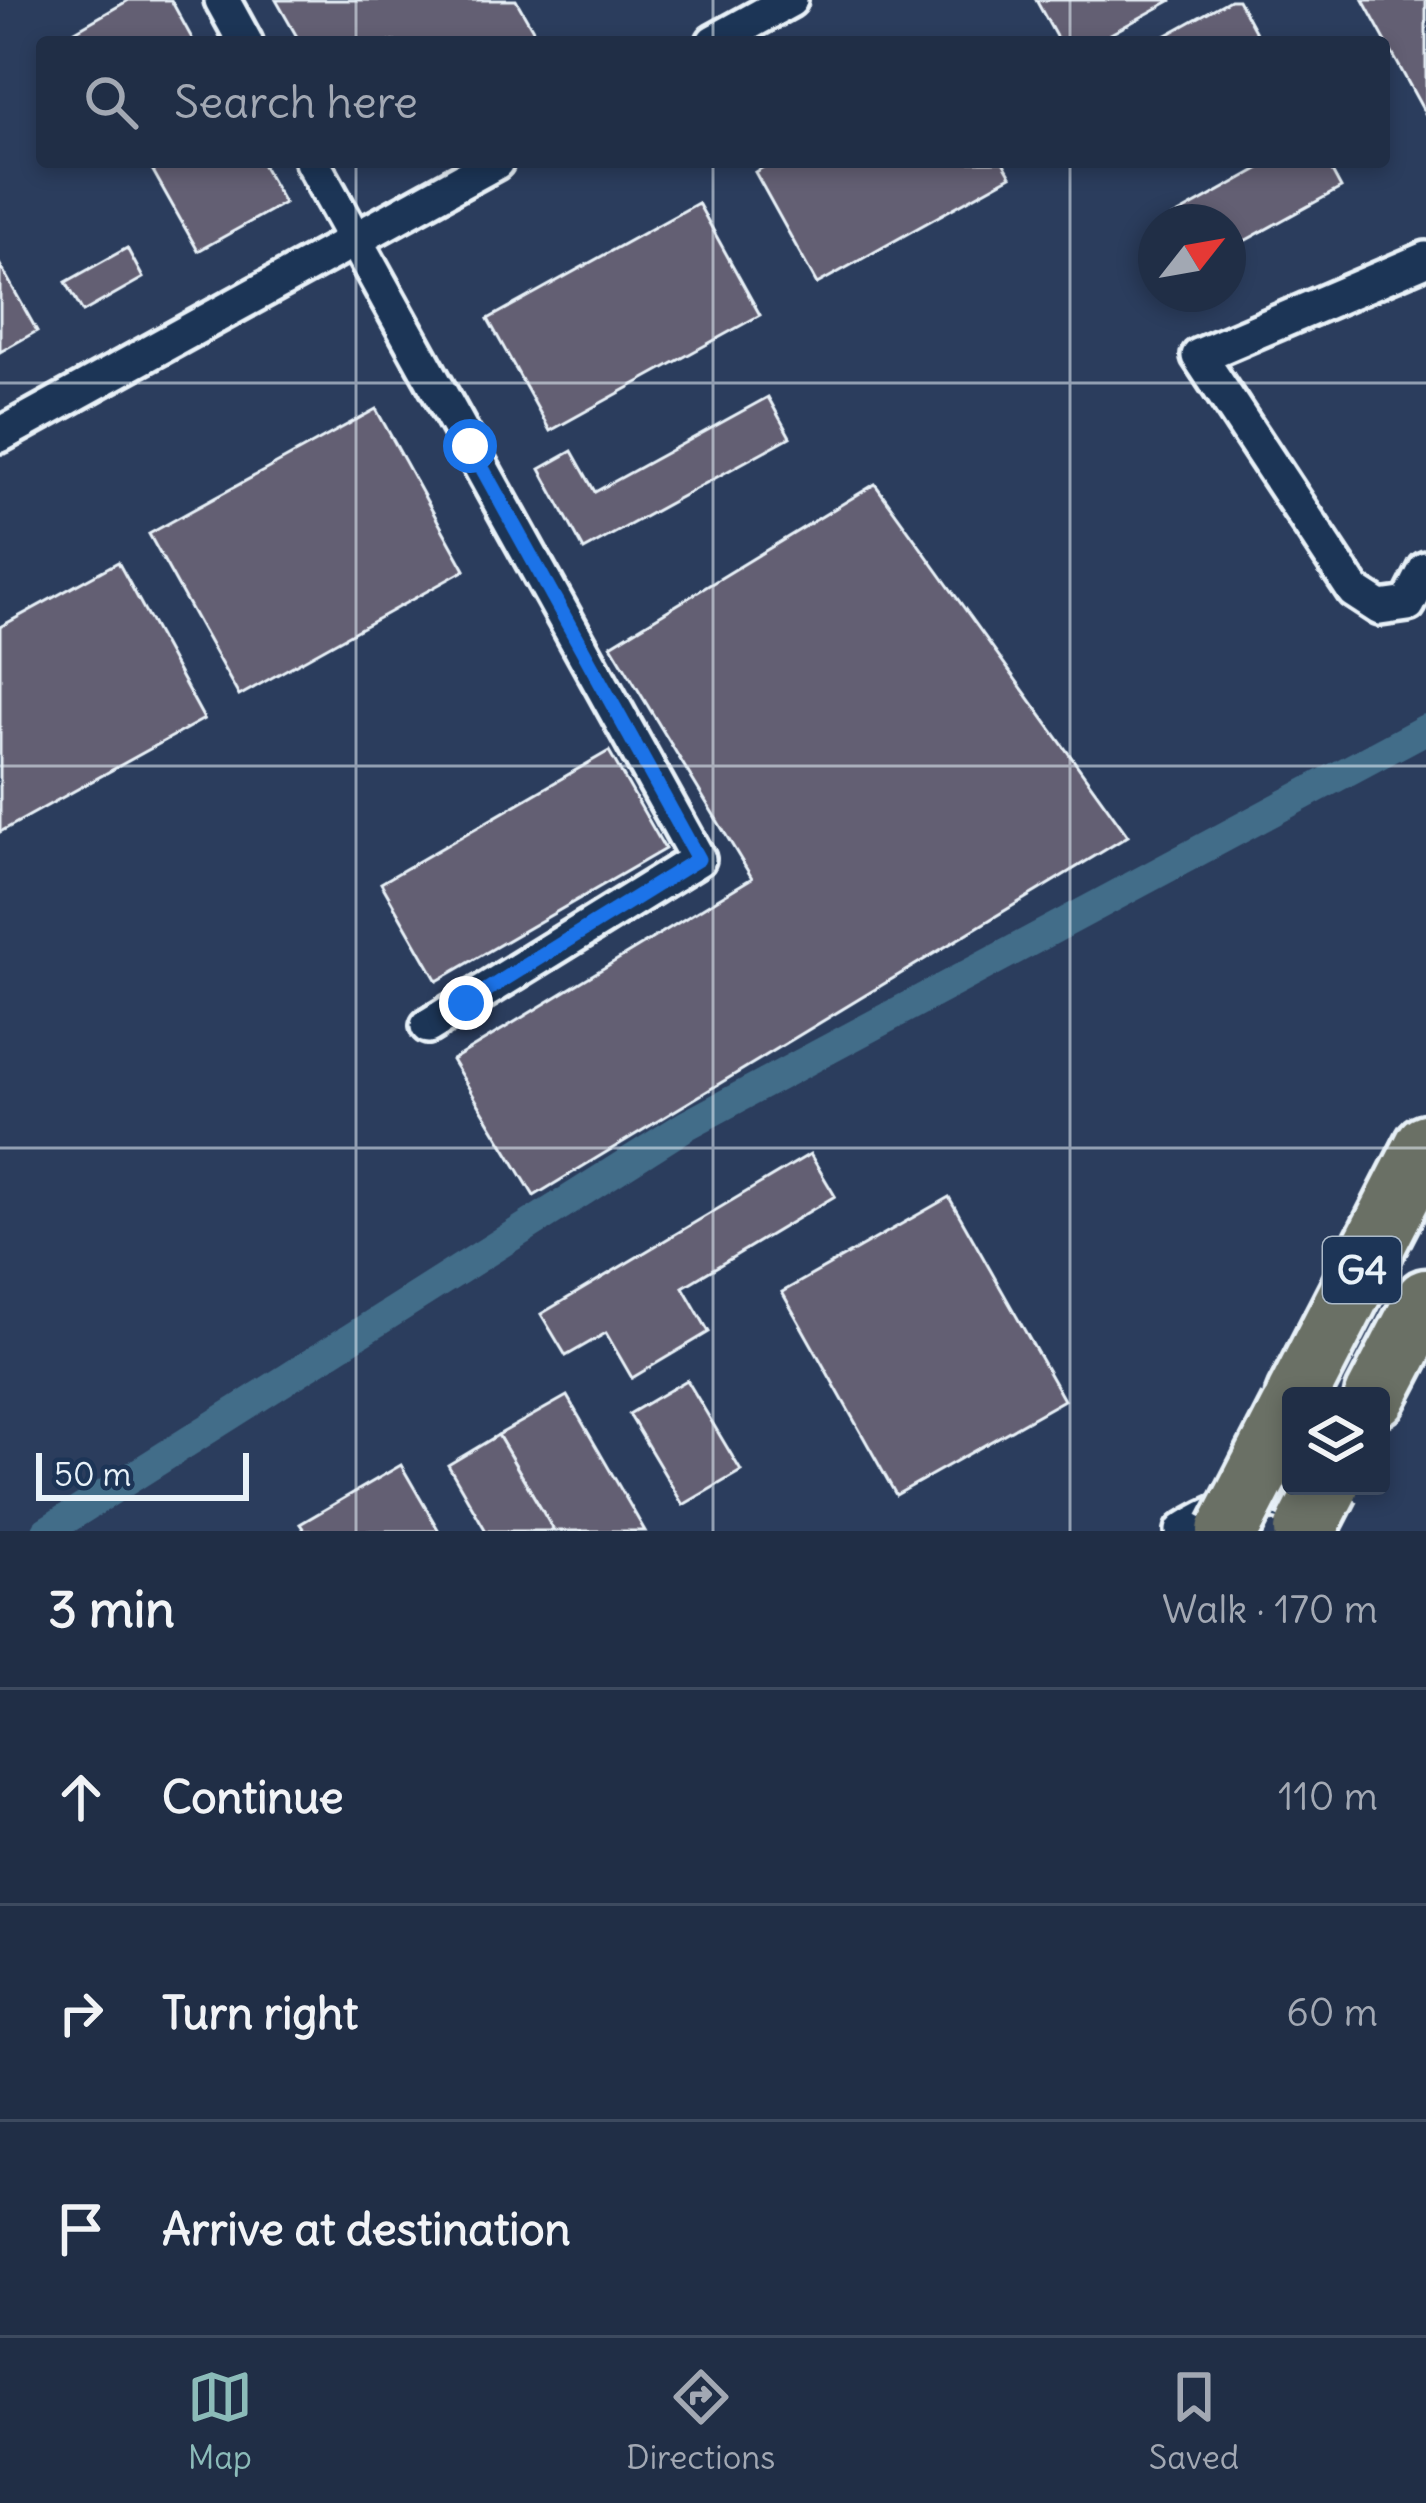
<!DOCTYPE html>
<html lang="en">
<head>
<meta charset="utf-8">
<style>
  body { margin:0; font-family:Delius,sans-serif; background:#28364d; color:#f1f3f6 }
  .controls { position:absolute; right:36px; bottom:36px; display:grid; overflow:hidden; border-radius:12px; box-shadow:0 6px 18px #0003 }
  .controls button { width:108px; height:108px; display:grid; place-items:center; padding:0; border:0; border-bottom:3px solid #3d4a5f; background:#202e46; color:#f1f3f6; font:60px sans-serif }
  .compass { position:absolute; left:1138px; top:204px; width:108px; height:108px; border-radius:50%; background:#202e46; box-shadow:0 6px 18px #0003; rotate:59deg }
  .scale { position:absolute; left:36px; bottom:30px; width:213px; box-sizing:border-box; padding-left:12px; border:6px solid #e8f1f8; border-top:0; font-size:33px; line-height:42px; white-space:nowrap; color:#e8f1f8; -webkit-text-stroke:9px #1d3557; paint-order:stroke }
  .stop { position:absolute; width:36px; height:36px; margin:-27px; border:9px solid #1a73e8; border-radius:50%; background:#fff }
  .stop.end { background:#1a73e8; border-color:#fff; box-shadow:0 3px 12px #0008 }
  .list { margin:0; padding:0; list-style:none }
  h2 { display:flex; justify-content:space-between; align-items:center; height:156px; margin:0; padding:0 48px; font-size:51px }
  h2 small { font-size:39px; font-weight:400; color:#a2a8b3 }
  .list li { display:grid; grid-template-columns:78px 1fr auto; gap:36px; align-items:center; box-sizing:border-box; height:216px; padding:0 48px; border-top:3px solid #3d4a5f }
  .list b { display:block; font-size:45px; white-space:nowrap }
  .list em { font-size:39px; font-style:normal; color:#a2a8b3 }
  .icon { flex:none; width:66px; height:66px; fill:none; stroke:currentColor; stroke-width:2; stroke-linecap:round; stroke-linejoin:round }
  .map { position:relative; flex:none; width:1426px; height:1531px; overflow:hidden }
  .search { position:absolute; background:#202e46; box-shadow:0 6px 18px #0003; left:36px; right:36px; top:36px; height:132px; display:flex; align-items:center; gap:30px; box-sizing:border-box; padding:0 42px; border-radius:12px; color:#a2a8b3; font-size:45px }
  .sheet { height:804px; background:#202e46 }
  nav { display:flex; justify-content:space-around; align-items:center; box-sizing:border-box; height:168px; border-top:3px solid #3d4a5f; background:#202e46; font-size:33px; color:#a2a8b3 }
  nav a { display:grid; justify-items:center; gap:6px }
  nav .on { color:#8bbbb9 }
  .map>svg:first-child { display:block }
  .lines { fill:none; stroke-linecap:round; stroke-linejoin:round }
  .canal { stroke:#426d89; stroke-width:30 }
  .building { fill:#645f73; stroke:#e8f1f8; stroke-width:3 }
  .minor-casing { stroke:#e8f1f8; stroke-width:42 }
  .motorway-casing { stroke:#e8f1f8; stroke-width:69 }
  .minor { stroke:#1d3557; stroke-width:33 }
  .motorway { stroke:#6b7065; stroke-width:60 }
  .motorway-bridge-casing { stroke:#e8f1f8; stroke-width:69; stroke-linecap:butt }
  .motorway-bridge { stroke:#6b7065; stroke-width:60 }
  .route { stroke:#1a73e8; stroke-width:15 }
  .grid { fill:none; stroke:#e8f1f8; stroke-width:3; stroke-opacity:0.55 }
  .labels { text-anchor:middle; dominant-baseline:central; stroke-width:9; stroke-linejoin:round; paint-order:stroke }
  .shield { fill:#1d3557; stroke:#abb9c8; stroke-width:3 }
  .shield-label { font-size:39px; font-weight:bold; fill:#e8f1f8 }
</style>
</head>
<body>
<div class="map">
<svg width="1426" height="1531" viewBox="0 0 1426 1531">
  <rect width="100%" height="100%" fill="#2b3d5d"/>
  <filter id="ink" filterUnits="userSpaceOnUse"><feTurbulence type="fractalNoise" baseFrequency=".00833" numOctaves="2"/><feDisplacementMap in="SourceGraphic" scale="24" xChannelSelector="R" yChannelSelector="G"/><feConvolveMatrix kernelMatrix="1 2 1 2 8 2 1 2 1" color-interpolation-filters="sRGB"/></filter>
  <g filter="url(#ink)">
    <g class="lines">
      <path class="canal" d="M 47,1531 L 687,1125 L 1426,729"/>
    </g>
    <g class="building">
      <path d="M 129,0 L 171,0 L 194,42 L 81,42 L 75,31 Z"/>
      <path d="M 276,0 L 516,0 L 540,42 L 300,42 Z"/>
      <path d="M 1036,0 L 1172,0 L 1096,42 L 1059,42 Z"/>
      <path d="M 1230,0 L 1238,0 L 1261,42 L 1154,42 Z"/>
      <path d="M 1363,0 L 1426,0 L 1426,115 Z"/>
      <path d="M 148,162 L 261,162 L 284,203 L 198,251 Z"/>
      <path d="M 772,162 L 1003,162 L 1011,176 L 817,284 L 755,172 Z"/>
      <path d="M 1271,162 L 1327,162 L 1341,188 L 1228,250 L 1228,222 L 1164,222 Z"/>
      <path d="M 698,203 L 760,315 L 550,431 L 488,319 Z"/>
      <path d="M 127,248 L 143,278 L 83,312 L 66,282 Z"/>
      <path d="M 0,265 L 37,331 L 0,352 Z"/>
      <path d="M 768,397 L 790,437 L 584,550 L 540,469 L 572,451 L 595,492 Z"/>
      <path d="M 376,409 L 465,570 L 239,696 L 149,534 Z"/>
      <path d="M 875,484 L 1128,836 L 534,1196 L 452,1060 L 752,878 L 611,645 Z"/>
      <path d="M 118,562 L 204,719 L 0,832 L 0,627 Z"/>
      <path d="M 609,751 L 665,849 L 437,981 L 381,883 Z"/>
      <path d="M 810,1154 L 835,1196 L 683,1287 L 709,1332 L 632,1378 L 606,1333 L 566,1356 L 541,1314 Z"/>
      <path d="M 949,1197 L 1064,1400 L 896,1495 L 782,1292 Z"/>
      <path d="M 687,1380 L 741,1471 L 683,1505 L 629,1414 Z"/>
      <path d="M 567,1396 L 645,1531 L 554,1531 L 498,1435 Z"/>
      <path d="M 498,1435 L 554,1531 L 486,1531 L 448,1465 Z"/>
      <path d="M 401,1465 L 439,1531 L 305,1531 L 300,1524 Z"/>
    </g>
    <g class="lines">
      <g class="minor-casing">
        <g id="minor">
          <path d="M 222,0 L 245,42"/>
          <path d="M 714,42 L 790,0"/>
          <path d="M 312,162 L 698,859 L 428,1026"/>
          <path d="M 1426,259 L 1199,356 L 1354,591 L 1380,608 L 1408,604 L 1426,569"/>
          <path d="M 0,435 L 496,162"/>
          <path d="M 1183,1531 C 1207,1515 1253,1493 1283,1503 C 1296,1507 1311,1522 1323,1530"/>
        </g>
      </g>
      <g class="motorway-casing">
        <g id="motorway">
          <path d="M 1297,1396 L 1426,1145"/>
          <path d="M 1376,1396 L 1426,1300"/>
        </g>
      </g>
      <use href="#minor" class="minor"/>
      <use href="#motorway" class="motorway"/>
      <g class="motorway-bridge-casing">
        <g id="motorway-bridge">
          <path d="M 1228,1531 L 1291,1409"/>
          <path d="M 1305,1531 L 1328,1486"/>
        </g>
      </g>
      <use href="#motorway-bridge" class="motorway-bridge"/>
    </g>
  </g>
  <g class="lines" filter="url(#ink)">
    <path class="route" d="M 466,1003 L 698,859 L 470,446"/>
  </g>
  <path class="grid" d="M 356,0 L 356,42M 713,0 L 713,42M 1070,0 L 1070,42M 356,162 L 356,1531M 713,162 L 713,1531M 1070,162 L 1070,1531M 0,383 L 1426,383M 0,766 L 1426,766M 0,1148 L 1426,1148"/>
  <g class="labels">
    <rect class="shield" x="1323" y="1237" width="78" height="66" rx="9"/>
    <g class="shield-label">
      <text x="1362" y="1270">G4</text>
    </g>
  </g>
</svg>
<div class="controls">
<button><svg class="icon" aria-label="layers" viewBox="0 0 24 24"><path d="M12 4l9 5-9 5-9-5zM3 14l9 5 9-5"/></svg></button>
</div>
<svg class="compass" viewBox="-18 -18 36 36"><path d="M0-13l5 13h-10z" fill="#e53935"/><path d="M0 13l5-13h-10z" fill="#a2a8b3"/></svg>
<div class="scale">50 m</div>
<div class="stop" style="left:470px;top:446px"></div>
<div class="stop end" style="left:466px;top:1003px"></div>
<div class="search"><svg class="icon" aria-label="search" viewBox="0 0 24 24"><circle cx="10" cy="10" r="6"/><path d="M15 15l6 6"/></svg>Search here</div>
</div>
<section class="sheet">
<h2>3 min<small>Walk · 170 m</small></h2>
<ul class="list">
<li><svg class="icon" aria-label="ahead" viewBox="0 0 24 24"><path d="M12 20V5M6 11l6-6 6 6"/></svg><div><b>Continue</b></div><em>110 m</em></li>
<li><svg class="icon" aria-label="right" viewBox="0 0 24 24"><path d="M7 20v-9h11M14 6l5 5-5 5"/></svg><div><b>Turn right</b></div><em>60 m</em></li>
<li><svg class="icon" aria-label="arrive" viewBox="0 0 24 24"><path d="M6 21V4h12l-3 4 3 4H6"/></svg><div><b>Arrive at destination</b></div></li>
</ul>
</section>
<nav>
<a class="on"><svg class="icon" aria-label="map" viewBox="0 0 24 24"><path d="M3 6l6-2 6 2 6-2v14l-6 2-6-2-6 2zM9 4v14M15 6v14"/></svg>Map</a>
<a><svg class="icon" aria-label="directions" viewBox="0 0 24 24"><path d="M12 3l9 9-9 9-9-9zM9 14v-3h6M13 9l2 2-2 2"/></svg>Directions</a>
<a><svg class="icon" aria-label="saved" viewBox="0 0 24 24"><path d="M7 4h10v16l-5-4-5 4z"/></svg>Saved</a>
</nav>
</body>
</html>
